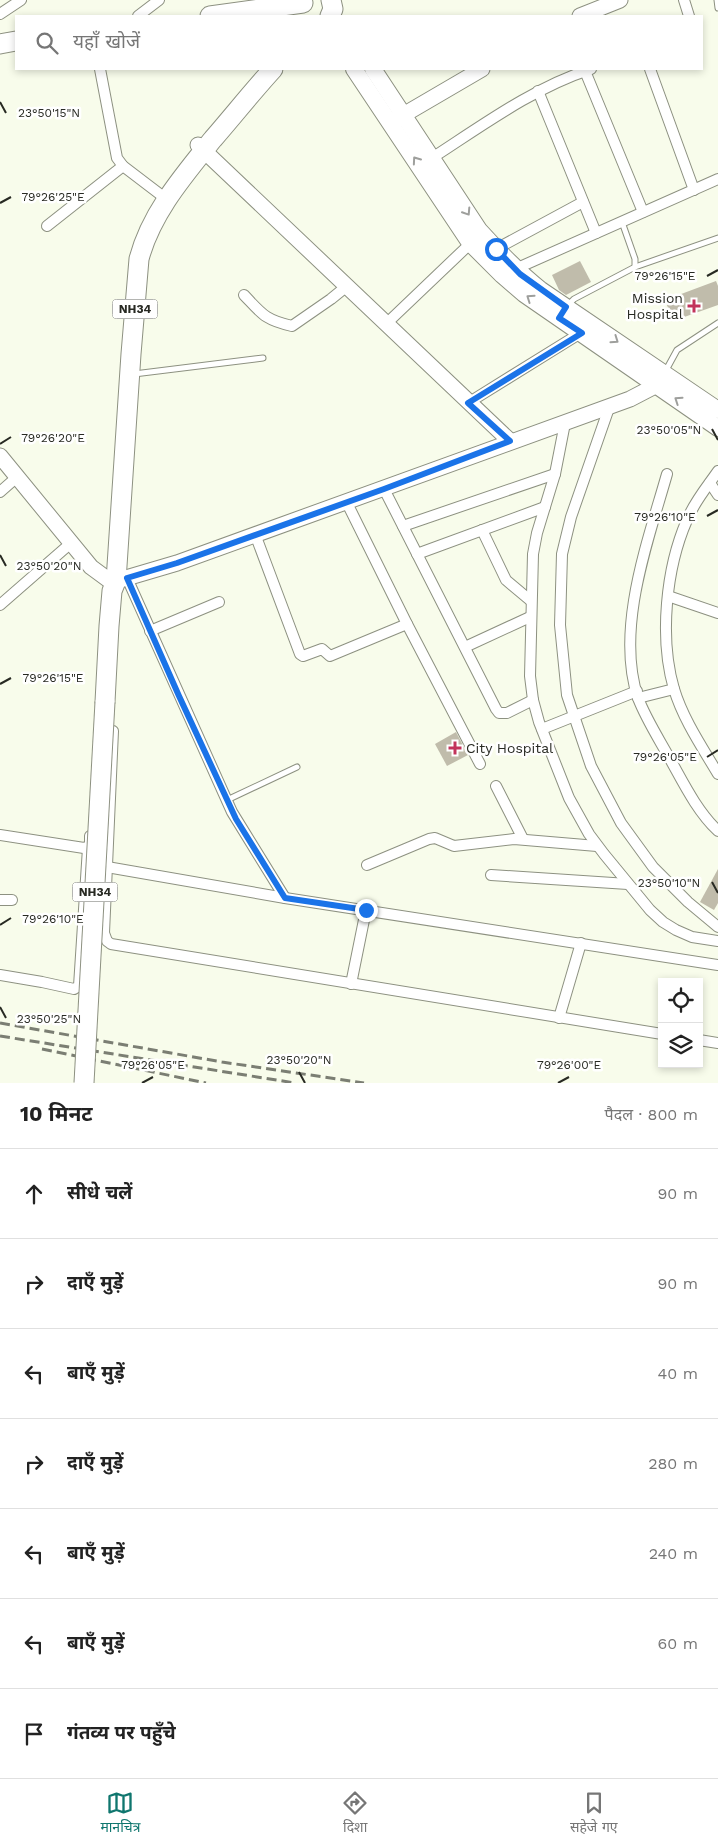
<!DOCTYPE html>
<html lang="hi">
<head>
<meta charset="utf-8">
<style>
  body { margin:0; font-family:"Work Sans","Noto Sans Devanagari",sans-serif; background:#f2f2f2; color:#222 }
  .controls { position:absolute; right:15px; bottom:15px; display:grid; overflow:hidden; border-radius:0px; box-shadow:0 2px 8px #0003 }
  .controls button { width:45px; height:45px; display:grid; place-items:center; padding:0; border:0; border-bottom:1px solid #e0e0e0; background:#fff; color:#222; font:25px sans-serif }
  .stop { position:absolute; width:15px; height:15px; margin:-11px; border:4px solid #1a73e8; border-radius:50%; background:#fff }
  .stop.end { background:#1a73e8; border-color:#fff; box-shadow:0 1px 5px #0008 }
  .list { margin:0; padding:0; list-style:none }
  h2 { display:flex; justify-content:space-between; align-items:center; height:65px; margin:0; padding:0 20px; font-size:21px }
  h2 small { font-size:16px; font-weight:400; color:#767676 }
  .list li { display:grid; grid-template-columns:32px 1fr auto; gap:15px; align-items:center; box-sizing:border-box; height:90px; padding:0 20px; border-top:1px solid #e0e0e0 }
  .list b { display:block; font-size:19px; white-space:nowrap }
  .list em { font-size:16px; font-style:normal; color:#767676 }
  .icon { flex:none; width:28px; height:28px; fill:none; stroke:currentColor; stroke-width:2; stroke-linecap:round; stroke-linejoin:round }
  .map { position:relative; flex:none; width:718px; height:1083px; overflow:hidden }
  .search { position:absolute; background:#fff; box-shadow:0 2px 8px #0003; left:15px; right:15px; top:15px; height:55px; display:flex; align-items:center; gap:12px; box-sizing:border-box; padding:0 18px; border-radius:0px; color:#767676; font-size:19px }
  .sheet { height:695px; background:#fff }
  nav { display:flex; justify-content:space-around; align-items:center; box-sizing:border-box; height:70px; border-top:1px solid #e0e0e0; background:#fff; font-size:14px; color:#767676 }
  nav a { display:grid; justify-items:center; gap:2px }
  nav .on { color:#0f766e }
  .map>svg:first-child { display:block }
  .building { fill:#c0bcab }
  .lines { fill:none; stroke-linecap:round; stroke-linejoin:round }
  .lane-casing { stroke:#8d9181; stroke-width:7 }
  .street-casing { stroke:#8d9181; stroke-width:12 }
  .secondary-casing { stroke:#8d9181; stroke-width:17 }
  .primary-casing { stroke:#8d9181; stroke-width:18 }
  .highway-casing { stroke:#8d9181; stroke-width:21 }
  .lane { stroke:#fff; stroke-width:5 }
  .street { stroke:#fff; stroke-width:10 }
  .secondary { stroke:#fff; stroke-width:15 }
  .primary { stroke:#fff; stroke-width:16 }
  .highway { stroke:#fff; stroke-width:19 }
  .rail { stroke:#7b7e73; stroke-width:3; stroke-dasharray:10 5; stroke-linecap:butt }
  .highway-bridge-casing { stroke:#8d9181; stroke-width:21; stroke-linecap:butt }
  .highway-bridge { stroke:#fff; stroke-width:19 }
  .oneway { stroke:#9e9f9c }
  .route { stroke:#1a73e8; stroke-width:6 }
  .ticks { fill:none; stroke:#282a23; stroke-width:2 }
  .poi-dot { fill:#c2335b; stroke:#fff; stroke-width:2 }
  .labels { text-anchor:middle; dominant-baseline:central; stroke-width:5; stroke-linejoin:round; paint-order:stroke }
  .shield { fill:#fff; stroke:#686a65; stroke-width:1 }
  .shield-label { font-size:12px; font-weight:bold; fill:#282a23 }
  .poi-label { font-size:14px; fill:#282a23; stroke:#fff; text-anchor:end }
  .ticks-label { font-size:12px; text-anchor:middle; fill:#282a23; stroke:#fff; stroke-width:5; stroke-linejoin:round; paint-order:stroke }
</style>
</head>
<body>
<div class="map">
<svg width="718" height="1083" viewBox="0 0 718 1083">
  <rect width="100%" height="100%" fill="#f8fceb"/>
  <g class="building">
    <path d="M 580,261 L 591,282 L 566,295 L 559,290 L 552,275 Z"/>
    <path d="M 716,281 L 718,286 L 718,305 L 673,321 L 665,300 Z"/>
    <path d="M 456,732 L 468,755 L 447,766 L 435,744 Z"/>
    <path d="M 718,869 L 718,903 L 714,910 L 700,902 Z"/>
  </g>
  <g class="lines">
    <g class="lane-casing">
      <g id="lane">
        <path d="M 717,0 L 718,8"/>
        <path d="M 635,267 L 718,238"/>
        <path d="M 567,306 L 574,299 L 635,267 L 635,259 L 622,222"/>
        <path d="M 665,372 L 677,350 L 718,323"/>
        <path d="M 134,374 L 263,358"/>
        <path d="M 227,800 L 297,767"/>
      </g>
    </g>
    <g class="street-casing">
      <g id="street">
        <path d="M 684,0 L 689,16"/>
        <path d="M 0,14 L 21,0"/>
        <path d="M 138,16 L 159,0"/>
        <path d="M 100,69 L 117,158 L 123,166 L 161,195"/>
        <path d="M 650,69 L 694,190"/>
        <path d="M 585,71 L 643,212"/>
        <path d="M 538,91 L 596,233"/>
        <path d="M 432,158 C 483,125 533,88 591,69"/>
        <path d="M 47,226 L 123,166"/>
        <path d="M 496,249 L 583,202"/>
        <path d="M 513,270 L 718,179"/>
        <path d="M 244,295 C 262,314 265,320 292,326 L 331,299 L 347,286"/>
        <path d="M 386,324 L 474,240"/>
        <path d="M 468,403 L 584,331"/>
        <path d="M 610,405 L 571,517 L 562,554 L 560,625 L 567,695 L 591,766 L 621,823 L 653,867 L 688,902 L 718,927"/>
        <path d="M 565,423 L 555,474 L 537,533 L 533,554 L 530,676 L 533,700 L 539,722 L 569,798 L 589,834 L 604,854 L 650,910 L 663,922 L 676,930 L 692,937 L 718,941"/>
        <path d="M 718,471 C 707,487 694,502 687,520 C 666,568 659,638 674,689 C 683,719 702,747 718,774"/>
        <path d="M 667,474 C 648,541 615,629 638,698 C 646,719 659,739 670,759 C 684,784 697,811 718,831"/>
        <path d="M 710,483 L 718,495"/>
        <path d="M 384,489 L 496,709 L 499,713 L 507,713 L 533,700"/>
        <path d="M 0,492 L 17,477"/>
        <path d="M 346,501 L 407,624 L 480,764"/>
        <path d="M 403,526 L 555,474"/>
        <path d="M 482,530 L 506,580 L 531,601"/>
        <path d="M 255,534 L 300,654 L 303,656 L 322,649 L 330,656 L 407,624"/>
        <path d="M 417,554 L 545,507"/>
        <path d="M 127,578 L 232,812 L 285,898"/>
        <path d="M 668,596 L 718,613"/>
        <path d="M 0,605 L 71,543"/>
        <path d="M 150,631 L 219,602"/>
        <path d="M 465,647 L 530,617"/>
        <path d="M 638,698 L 674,689"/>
        <path d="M 542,729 L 637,691"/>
        <path d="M 113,731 L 104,933 L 107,941 L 111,944 L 662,1034"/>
        <path d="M 496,786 L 523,839"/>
        <path d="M 0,835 L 84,848 L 90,846 L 90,836"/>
        <path d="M 367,865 L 429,839 L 435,838 L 454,846 L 514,839 L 597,846"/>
        <path d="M 107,867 L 285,898 L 718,965"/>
        <path d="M 491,875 L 628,884"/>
        <path d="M 0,900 L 12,900"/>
        <path d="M 0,975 L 42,982 L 74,989 L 79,986 L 88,848"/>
        <path d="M 351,984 L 366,910"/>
        <path d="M 559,1018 L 581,943"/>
        <path d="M 699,1040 L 718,1043"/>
      </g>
    </g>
    <g class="secondary-casing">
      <g id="secondary">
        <path d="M 580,16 L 620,0"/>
        <path d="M 393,121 L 482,69"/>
        <path d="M 198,145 L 510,441"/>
        <path d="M 0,456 L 91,567 L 110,581 L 116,581 L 177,563 L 630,399 L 655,386 L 661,377"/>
      </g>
    </g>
    <g class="primary-casing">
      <g id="primary">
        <path d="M 354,69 L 470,243 L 502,275 L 524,294 L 718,428"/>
        <path d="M 373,69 L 479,230 C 499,252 518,272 541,290 L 718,410"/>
      </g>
    </g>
    <g class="highway-casing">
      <g id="highway">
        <path d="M 210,16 L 303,3"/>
        <path d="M 330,16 L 333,9 L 331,0"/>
        <path d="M 0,44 L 16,41"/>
        <path d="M 105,702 L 109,626 L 112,591 L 116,581 L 131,354 L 139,259 C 151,213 184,175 213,139 C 233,116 252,92 273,69"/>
      </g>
    </g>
    <use href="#lane" class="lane"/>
    <use href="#street" class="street"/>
    <use href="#secondary" class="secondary"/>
    <use href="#primary" class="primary"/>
    <use href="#highway" class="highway"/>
    <g class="rail">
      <path d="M 0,1023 L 222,1062 L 364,1083"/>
      <path d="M 0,1036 L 295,1083"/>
      <path d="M 42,1049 L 206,1083"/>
    </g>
    <g class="highway-bridge-casing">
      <path id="highway-bridge" d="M 84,1083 L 105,702"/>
    </g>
    <use href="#highway-bridge" class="highway-bridge"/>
  </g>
  <defs><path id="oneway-chevron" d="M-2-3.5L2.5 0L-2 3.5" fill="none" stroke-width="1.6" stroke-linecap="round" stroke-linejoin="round" transform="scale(1.25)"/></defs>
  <g class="oneway">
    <use href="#oneway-chevron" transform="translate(416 160) rotate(-125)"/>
    <use href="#oneway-chevron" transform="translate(467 212) rotate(57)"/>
    <use href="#oneway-chevron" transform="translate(530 298) rotate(-145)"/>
    <use href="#oneway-chevron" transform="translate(615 340) rotate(35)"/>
    <use href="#oneway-chevron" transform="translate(678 400) rotate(-146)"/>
  </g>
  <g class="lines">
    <path class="route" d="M 366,910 L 285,898 L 236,819 L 179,696 L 127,578 L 177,563 L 384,489 L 510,441 L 468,403 L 582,333 L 559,318 L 566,307 L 520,274 L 496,249"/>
  </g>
  <path class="ticks" d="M 0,102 L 6,113M 0,203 L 11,197M 707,276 L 718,270M 712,429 L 718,440M 0,444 L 11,437M 707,516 L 718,510M 0,555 L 6,566M 0,684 L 11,678M 707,757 L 718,750M 712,882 L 718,893M 0,925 L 11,918M 0,1007 L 6,1018M 299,1072 L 305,1083M 142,1083 L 153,1077M 558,1083 L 569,1077"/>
  <g class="poi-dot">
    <path d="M691.5 298.5h5v5h5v5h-5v5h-5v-5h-5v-5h5z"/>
    <path d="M452.5 740.5h5v5h5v5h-5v5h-5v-5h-5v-5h5z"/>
  </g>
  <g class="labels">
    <g class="shield">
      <rect x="112.5" y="299.5" width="45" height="19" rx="4"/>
      <rect x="72.5" y="882.5" width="45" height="19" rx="4"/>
    </g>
    <g class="shield-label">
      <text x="135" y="309">NH34</text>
      <text x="95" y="892">NH34</text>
    </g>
    <g class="poi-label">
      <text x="683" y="298">Mission<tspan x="683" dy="16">Hospital</tspan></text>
      <text x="466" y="748" text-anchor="start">City Hospital</text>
    </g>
  </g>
  <g class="ticks-label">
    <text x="49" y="117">23°50'15"N</text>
    <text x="53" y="201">79°26'25"E</text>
    <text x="665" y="280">79°26'15"E</text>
    <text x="669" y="434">23°50'05"N</text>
    <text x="53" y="442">79°26'20"E</text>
    <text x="665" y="521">79°26'10"E</text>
    <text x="49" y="570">23°50'20"N</text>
    <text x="53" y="682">79°26'15"E</text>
    <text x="665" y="761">79°26'05"E</text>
    <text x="669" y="887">23°50'10"N</text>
    <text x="53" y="923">79°26'10"E</text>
    <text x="49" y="1023">23°50'25"N</text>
    <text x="299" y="1064">23°50'20"N</text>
    <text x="153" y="1069">79°26'05"E</text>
    <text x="569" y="1069">79°26'00"E</text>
  </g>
</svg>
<div class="controls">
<button><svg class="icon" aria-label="locate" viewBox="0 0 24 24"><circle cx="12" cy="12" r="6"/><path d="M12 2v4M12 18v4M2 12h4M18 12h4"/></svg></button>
<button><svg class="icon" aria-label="layers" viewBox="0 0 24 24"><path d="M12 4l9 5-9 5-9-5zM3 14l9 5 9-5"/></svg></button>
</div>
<div class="stop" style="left:496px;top:249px"></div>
<div class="stop end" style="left:366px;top:910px"></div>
<div class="search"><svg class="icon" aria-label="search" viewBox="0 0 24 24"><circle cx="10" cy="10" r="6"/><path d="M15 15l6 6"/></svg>यहाँ खोजें</div>
</div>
<section class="sheet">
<h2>10 मिनट<small>पैदल · 800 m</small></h2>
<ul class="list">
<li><svg class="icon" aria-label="ahead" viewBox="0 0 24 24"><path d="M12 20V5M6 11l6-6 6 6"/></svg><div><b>सीधे चलें</b></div><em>90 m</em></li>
<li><svg class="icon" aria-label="right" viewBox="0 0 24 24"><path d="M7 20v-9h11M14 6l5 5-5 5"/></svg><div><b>दाएँ मुड़ें</b></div><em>90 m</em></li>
<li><svg class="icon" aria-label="left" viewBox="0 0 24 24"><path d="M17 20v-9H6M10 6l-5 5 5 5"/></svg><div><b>बाएँ मुड़ें</b></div><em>40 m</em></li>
<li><svg class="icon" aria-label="right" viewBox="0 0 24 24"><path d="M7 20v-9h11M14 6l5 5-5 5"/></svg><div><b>दाएँ मुड़ें</b></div><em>280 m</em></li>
<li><svg class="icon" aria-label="left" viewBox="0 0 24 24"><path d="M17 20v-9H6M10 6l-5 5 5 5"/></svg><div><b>बाएँ मुड़ें</b></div><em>240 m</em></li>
<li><svg class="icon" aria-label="left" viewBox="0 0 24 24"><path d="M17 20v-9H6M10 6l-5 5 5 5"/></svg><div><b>बाएँ मुड़ें</b></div><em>60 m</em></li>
<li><svg class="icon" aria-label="arrive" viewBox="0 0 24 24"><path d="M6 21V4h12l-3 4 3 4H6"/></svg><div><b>गंतव्य पर पहुँचे</b></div></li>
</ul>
</section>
<nav>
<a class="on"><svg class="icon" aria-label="map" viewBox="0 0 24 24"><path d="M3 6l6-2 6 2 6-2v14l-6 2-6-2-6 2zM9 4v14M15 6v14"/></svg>मानचित्र</a>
<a><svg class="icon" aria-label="directions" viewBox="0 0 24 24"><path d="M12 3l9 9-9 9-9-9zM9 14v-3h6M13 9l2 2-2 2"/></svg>दिशा</a>
<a><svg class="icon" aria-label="saved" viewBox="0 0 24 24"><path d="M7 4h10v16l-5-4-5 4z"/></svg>सहेजे गए</a>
</nav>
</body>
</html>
